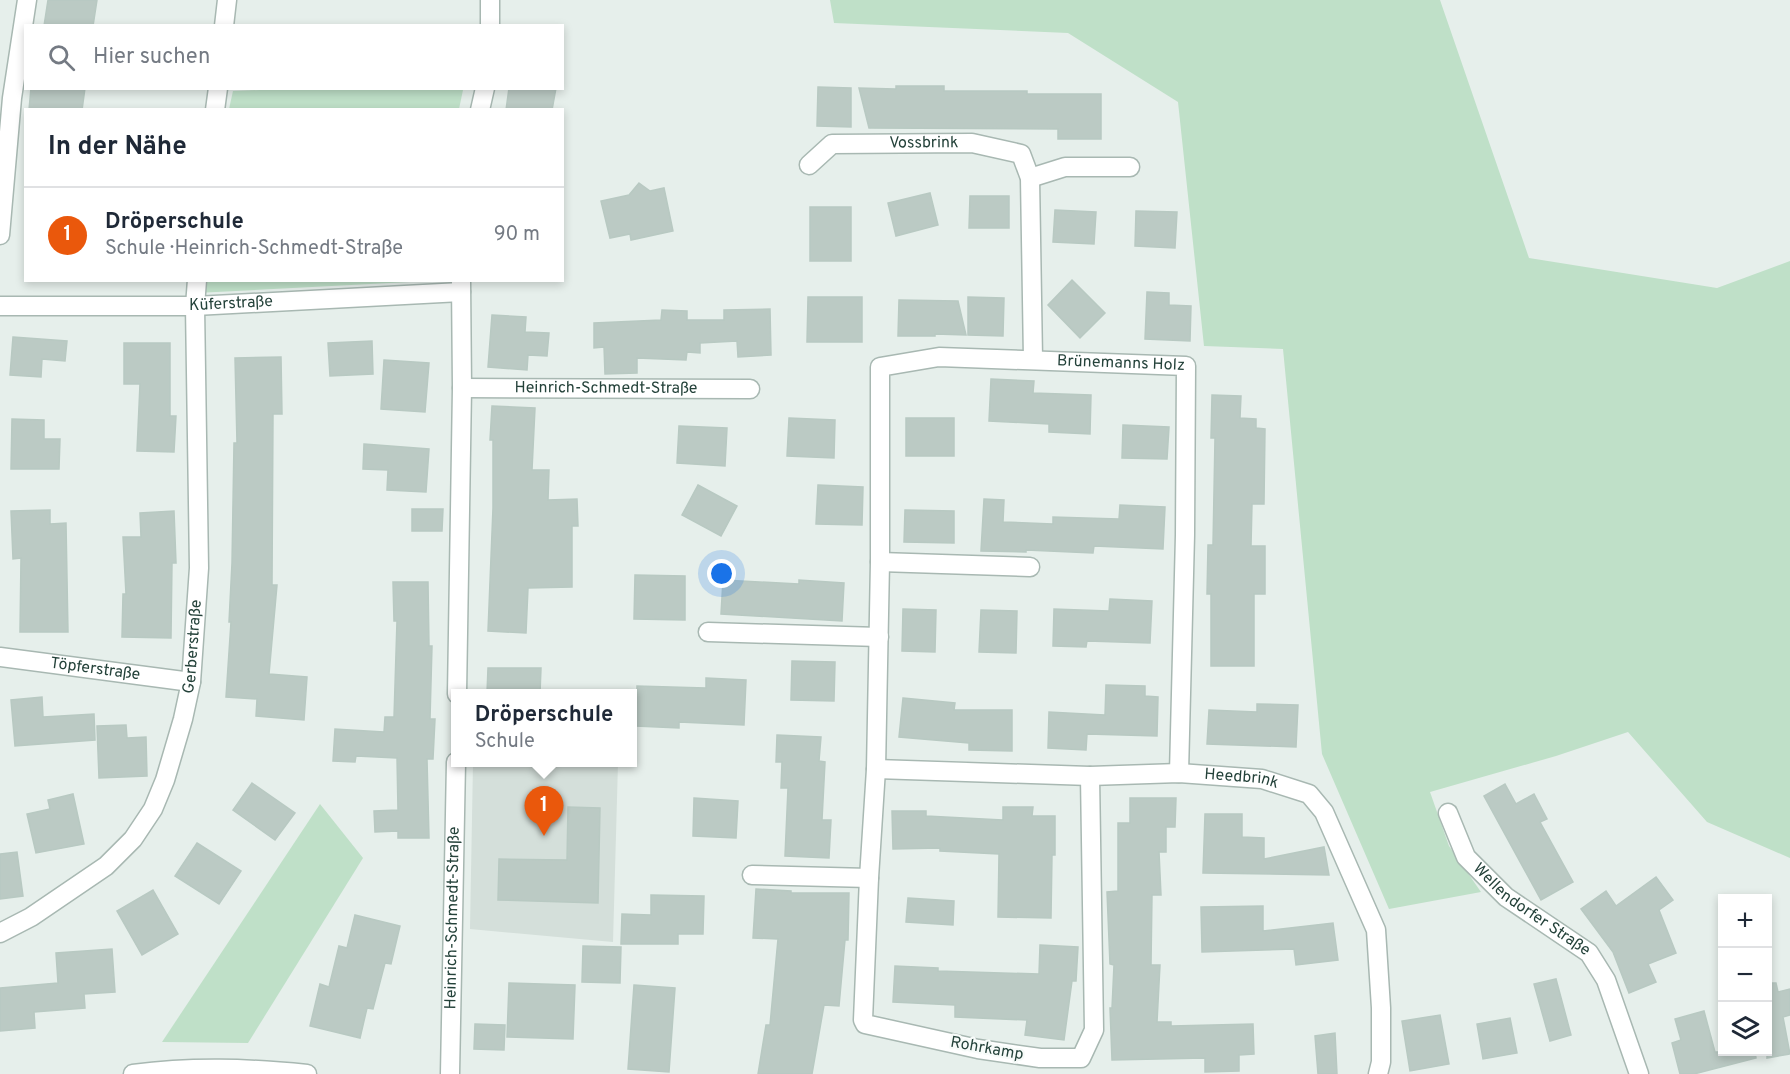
<!DOCTYPE html>
<html lang="de">
<head>
<meta charset="utf-8">
<style>
  body { margin:0; font-family:Overpass,sans-serif; background:#f6f6f7; color:#1f2937 }
  .controls { position:absolute; right:18px; bottom:18px; display:grid; overflow:hidden; border-radius:0px; box-shadow:0 3px 9px #0003 }
  .controls button { width:54px; height:54px; display:grid; place-items:center; padding:0; border:0; border-bottom:2px solid #e0e1e3; background:#fff; color:#1f2937; font:30px sans-serif }
  .you { position:absolute; left:722px; top:574px; width:21px; height:21px; margin:-15px; border:4px solid #fff; border-radius:50%; background:#1a73e8; box-shadow:0 0 0 9px #1a73e833 }
  .badge { display:grid; place-items:center; width:39px; height:39px; border-radius:50%; background:#ea580c; color:#fff; font-size:20px; font-weight:700 }
  .pin { position:absolute; translate:-50% -50px; filter:drop-shadow(0 2px 3px #0008) }
  .pin::after { content:''; position:absolute; top:32px; width:21px; height:18px; background:inherit; clip-path:polygon(0 0,100% 0,50% 100%) }
  .popup { position:absolute; left:451px; top:689px; width:186px; height:78px; box-sizing:border-box; display:grid; place-content:center; border-radius:0px; background:#fff; filter:drop-shadow(0 2px 4px #0005); font-size:20px; white-space:nowrap; color:#747a83 }
  .popup b { font-size:22px; color:#1f2937 }
  .popup::after { content:''; position:absolute; left:50%; top:100%; margin-left:-12px; border:12px solid transparent; border-top-color:#fff }
  .list { margin:0; padding:0; list-style:none }
  h2 { display:flex; justify-content:space-between; align-items:center; height:78px; margin:0; padding:0 24px; font-size:26px }
  h2 small { font-size:20px; font-weight:400; color:#747a83 }
  .list li { display:grid; grid-template-columns:39px 1fr auto; gap:18px; align-items:center; box-sizing:border-box; height:96px; padding:0 24px; border-top:2px solid #e0e1e3 }
  .list b { display:block; font-size:22px; white-space:nowrap }
  .list p { margin:0; font-size:20px; white-space:nowrap; color:#747a83 }
  .list em { font-size:20px; font-style:normal; color:#747a83 }
  .icon { flex:none; width:33px; height:33px; fill:none; stroke:currentColor; stroke-width:2; stroke-linecap:round; stroke-linejoin:round }
  .map { position:relative; flex:none; width:1790px; height:1074px; overflow:hidden }
  .search { position:absolute; background:#fff; box-shadow:0 3px 9px #0003; left:24px; top:24px; width:540px; height:66px; display:flex; align-items:center; gap:15px; box-sizing:border-box; padding:0 21px; border-radius:0px; color:#747a83; font-size:22px }
  .panel { position:absolute; background:#fff; box-shadow:0 3px 9px #0003; left:24px; top:108px; width:540px; height:174px; border-radius:0px }
  .map>svg:first-child { display:block }
  .built { fill:#d4dfda }
  .green { fill:#bfe0c8 }
  .building { fill:#bbcac4; stroke:#b8c9c2; stroke-width:1.5 }
  .lines { fill:none; stroke-linecap:round; stroke-linejoin:round }
  .minor-casing { stroke:#a8b8b2; stroke-width:21 }
  .minor { stroke:#fff; stroke-width:18 }
  .labels { text-anchor:middle; dominant-baseline:central; stroke-width:4.5; stroke-linejoin:round; paint-order:stroke }
  .street-label { font-size:16px; fill:#24423a; stroke:#f7fbf9 }
</style>
</head>
<body>
<div class="map">
<svg width="1790" height="1074" viewBox="0 0 1790 1074">
  <rect width="100%" height="100%" fill="#e6efeb"/>
  <path class="built" d="M 473,763 L 618,763 L 613,942 L 470,929 Z"/>
  <g class="green">
    <path d="M 830,0 L 1440,0 L 1529,258 L 1717,288 L 1790,261 L 1790,858 L 1707,822 L 1628,732 L 1556,756 L 1430,792 L 1449,846 L 1481,892 L 1389,909 L 1322,754 L 1283,349 L 1204,346 L 1178,102 L 1068,33 L 834,23 Z"/>
    <path d="M 281,89 L 463,90 L 459,109 L 229,109 L 233,91 Z"/>
    <path d="M 198,281 L 429,281 L 196,293 Z"/>
    <path d="M 320,804 L 363,858 L 248,1043 L 162,1042 Z"/>
  </g>
  <g class="building">
    <path d="M 48,0 L 97,0 L 93,26 L 44,26 Z"/>
    <path d="M 896,86 L 944,86 L 944,91 L 1027,91 L 1027,94 L 1101,94 L 1101,139 L 1058,139 L 1058,129 L 869,128 L 859,88 L 896,89 Z"/>
    <path d="M 818,87 L 851,88 L 851,127 L 817,126 Z"/>
    <path d="M 31,88 L 85,88 L 82,110 L 29,110 Z"/>
    <path d="M 509,88 L 556,88 L 552,110 L 506,110 Z"/>
    <path d="M 639,183 L 650,191 L 664,188 L 673,231 L 631,240 L 630,234 L 610,238 L 601,201 L 629,195 Z"/>
    <path d="M 930,193 L 938,225 L 896,236 L 888,203 Z"/>
    <path d="M 970,196 L 1009,196 L 1009,228 L 969,228 Z"/>
    <rect x="810" y="207" width="41" height="54"/>
    <path d="M 1055,210 L 1096,212 L 1094,244 L 1053,242 Z"/>
    <path d="M 1136,211 L 1177,212 L 1175,248 L 1135,246 Z"/>
    <path d="M 1072,280 L 1105,313 L 1080,338 L 1048,305 Z"/>
    <path d="M 1147,292 L 1169,293 L 1169,305 L 1191,306 L 1190,341 L 1145,339 Z"/>
    <path d="M 808,297 L 862,297 L 862,342 L 807,342 Z"/>
    <path d="M 968,297 L 1004,298 L 1003,336 L 968,335 Z"/>
    <path d="M 899,300 L 958,301 L 966,335 L 935,334 L 935,336 L 898,336 Z"/>
    <path d="M 770,309 L 771,355 L 738,357 L 737,341 L 700,343 L 700,353 L 687,352 L 686,360 L 637,358 L 637,373 L 605,374 L 604,347 L 594,348 L 594,323 L 661,320 L 662,310 L 687,311 L 687,320 L 724,320 L 724,310 Z"/>
    <path d="M 492,315 L 526,317 L 525,332 L 549,333 L 547,356 L 528,355 L 527,370 L 488,367 Z"/>
    <path d="M 13,337 L 67,341 L 65,361 L 42,359 L 41,377 L 10,375 Z"/>
    <path d="M 372,341 L 373,374 L 330,376 L 328,343 Z"/>
    <path d="M 124,343 L 170,343 L 170,416 L 176,416 L 174,452 L 137,451 L 140,384 L 124,384 Z"/>
    <path d="M 281,357 L 282,414 L 273,414 L 272,585 L 277,585 L 269,674 L 307,677 L 304,720 L 256,716 L 257,699 L 226,697 L 231,622 L 229,622 L 232,563 L 234,443 L 237,443 L 235,358 Z"/>
    <path d="M 384,360 L 429,363 L 425,412 L 381,409 Z"/>
    <path d="M 991,379 L 1034,381 L 1033,393 L 1091,395 L 1090,434 L 1049,432 L 1049,424 L 989,421 Z"/>
    <path d="M 1212,395 L 1241,396 L 1240,418 L 1256,419 L 1256,428 L 1265,429 L 1264,504 L 1252,504 L 1251,546 L 1265,546 L 1265,594 L 1254,594 L 1254,666 L 1211,666 L 1211,594 L 1207,594 L 1208,545 L 1213,545 L 1215,438 L 1211,438 Z"/>
    <path d="M 492,406 L 535,408 L 532,470 L 549,470 L 548,500 L 577,499 L 578,526 L 572,526 L 572,587 L 528,588 L 526,633 L 488,631 L 493,508 L 493,440 L 490,440 Z"/>
    <path d="M 789,418 L 835,420 L 834,458 L 787,456 Z"/>
    <rect x="906" y="418" width="48" height="38"/>
    <path d="M 12,419 L 44,420 L 44,439 L 60,439 L 59,469 L 11,469 Z"/>
    <path d="M 1123,425 L 1169,427 L 1167,459 L 1122,458 Z"/>
    <path d="M 679,426 L 727,428 L 725,466 L 677,463 Z"/>
    <path d="M 364,444 L 429,449 L 426,492 L 387,490 L 388,470 L 363,469 Z"/>
    <path d="M 698,485 L 737,506 L 721,536 L 682,515 Z"/>
    <path d="M 818,485 L 863,487 L 862,525 L 816,524 Z"/>
    <path d="M 984,499 L 1004,500 L 1003,522 L 1053,524 L 1053,517 L 1119,519 L 1120,505 L 1165,507 L 1163,549 L 1094,546 L 1093,553 L 1026,550 L 1026,552 L 981,551 Z"/>
    <path d="M 412,509 L 443,509 L 442,531 L 412,531 Z"/>
    <path d="M 50,510 L 50,524 L 66,523 L 68,632 L 20,632 L 21,558 L 13,559 L 11,511 Z"/>
    <path d="M 905,510 L 954,511 L 954,543 L 904,542 Z"/>
    <path d="M 174,511 L 176,563 L 172,563 L 171,638 L 122,637 L 123,594 L 126,594 L 123,537 L 141,537 L 140,513 Z"/>
    <path d="M 635,575 L 685,576 L 685,620 L 634,619 Z"/>
    <path d="M 723,580 L 799,584 L 799,580 L 844,583 L 842,621 L 721,614 Z"/>
    <path d="M 393,582 L 428,582 L 429,646 L 432,646 L 430,719 L 435,719 L 433,759 L 427,759 L 429,838 L 398,838 L 398,831 L 375,832 L 374,811 L 398,810 L 397,758 L 356,756 L 355,762 L 333,761 L 335,729 L 384,732 L 385,717 L 394,717 L 397,621 L 394,621 Z"/>
    <path d="M 1110,599 L 1152,601 L 1150,643 L 1087,641 L 1086,647 L 1053,646 L 1054,609 L 1109,611 Z"/>
    <path d="M 903,609 L 936,610 L 935,652 L 902,651 Z"/>
    <path d="M 981,610 L 1017,611 L 1016,653 L 979,652 Z"/>
    <path d="M 792,661 L 835,662 L 834,701 L 791,700 Z"/>
    <path d="M 488,668 L 541,668 L 540,693 L 487,693 Z"/>
    <path d="M 706,678 L 746,680 L 744,725 L 679,722 L 679,728 L 636,726 L 637,686 L 706,688 Z"/>
    <path d="M 1106,685 L 1145,686 L 1145,696 L 1158,697 L 1157,736 L 1087,734 L 1086,750 L 1048,748 L 1049,712 L 1105,715 Z"/>
    <path d="M 42,697 L 43,717 L 94,714 L 95,740 L 15,746 L 11,700 Z"/>
    <path d="M 903,698 L 955,703 L 954,710 L 1012,710 L 1012,751 L 969,750 L 969,743 L 899,737 Z"/>
    <path d="M 1257,704 L 1298,705 L 1296,747 L 1207,744 L 1209,710 L 1257,712 Z"/>
    <path d="M 126,725 L 127,738 L 146,737 L 147,776 L 99,778 L 97,726 Z"/>
    <path d="M 777,735 L 821,737 L 819,761 L 825,762 L 822,820 L 831,820 L 829,858 L 785,856 L 788,788 L 781,788 L 782,762 L 776,762 Z"/>
    <path d="M 252,783 L 295,813 L 275,840 L 233,810 Z"/>
    <path d="M 1505,784 L 1516,804 L 1534,794 L 1547,819 L 1540,822 L 1573,882 L 1541,900 L 1484,796 Z"/>
    <path d="M 73,794 L 84,844 L 36,853 L 27,814 L 50,809 L 48,800 Z"/>
    <path d="M 694,798 L 738,801 L 736,838 L 693,836 Z"/>
    <path d="M 1130,798 L 1176,798 L 1175,827 L 1166,827 L 1166,852 L 1159,852 L 1161,895 L 1152,895 L 1151,965 L 1160,965 L 1157,1022 L 1171,1022 L 1171,1026 L 1253,1024 L 1254,1054 L 1239,1055 L 1239,1071 L 1205,1072 L 1205,1058 L 1112,1060 L 1110,1008 L 1112,1008 L 1114,965 L 1110,964 L 1107,892 L 1118,891 L 1118,823 L 1130,823 Z"/>
    <path d="M 568,807 L 600,808 L 598,903 L 498,900 L 499,859 L 567,860 Z"/>
    <path d="M 1003,807 L 1033,807 L 1032,816 L 1055,816 L 1055,855 L 1052,855 L 1051,918 L 998,917 L 999,854 L 940,851 L 940,848 L 893,849 L 892,811 L 926,811 L 926,816 L 1003,820 Z"/>
    <path d="M 1205,814 L 1242,814 L 1242,837 L 1264,838 L 1264,859 L 1324,847 L 1329,875 L 1203,873 Z"/>
    <path d="M 197,843 L 241,871 L 219,904 L 175,876 Z"/>
    <path d="M 17,852 L 23,896 L 0,899 L 0,854 Z"/>
    <path d="M 1656,877 L 1673,900 L 1659,910 L 1676,953 L 1648,964 L 1656,982 L 1629,993 L 1613,952 L 1581,909 L 1606,891 L 1616,906 Z"/>
    <path d="M 756,889 L 791,891 L 791,893 L 849,893 L 848,940 L 845,940 L 839,1006 L 824,1005 L 812,1074 L 758,1074 L 766,1025 L 770,1025 L 778,939 L 753,938 Z"/>
    <path d="M 153,890 L 178,934 L 142,955 L 117,911 Z"/>
    <path d="M 651,895 L 704,896 L 703,934 L 678,934 L 678,944 L 621,944 L 622,914 L 651,915 Z"/>
    <path d="M 908,898 L 954,901 L 953,925 L 906,922 Z"/>
    <path d="M 1263,906 L 1263,931 L 1333,923 L 1338,960 L 1296,965 L 1294,949 L 1202,952 L 1201,907 Z"/>
    <path d="M 355,915 L 400,926 L 391,964 L 385,963 L 373,1009 L 367,1008 L 360,1038 L 310,1026 L 320,984 L 329,987 L 339,946 L 347,948 Z"/>
    <path d="M 1040,945 L 1078,947 L 1076,981 L 1072,981 L 1064,1040 L 1025,1035 L 1027,1020 L 955,1017 L 955,1005 L 893,1002 L 895,966 L 938,968 L 938,971 L 1039,974 Z"/>
    <path d="M 583,946 L 621,947 L 620,983 L 582,982 Z"/>
    <path d="M 112,949 L 115,992 L 84,994 L 85,1008 L 34,1012 L 35,1028 L 0,1031 L 0,988 L 58,983 L 56,953 Z"/>
    <path d="M 1556,979 L 1571,1035 L 1550,1041 L 1534,984 Z"/>
    <path d="M 509,983 L 575,985 L 573,1039 L 507,1037 Z"/>
    <path d="M 1767,983 L 1776,983 L 1778,992 L 1790,989 L 1790,1015 L 1783,1017 L 1790,1054 L 1767,1058 Z"/>
    <path d="M 634,985 L 675,988 L 669,1072 L 628,1069 Z"/>
    <path d="M 1704,1011 L 1715,1052 L 1755,1052 L 1756,1058 L 1694,1074 L 1680,1074 L 1672,1043 L 1681,1040 L 1675,1019 Z"/>
    <path d="M 1440,1015 L 1449,1064 L 1410,1071 L 1402,1021 Z"/>
    <path d="M 1510,1018 L 1517,1053 L 1483,1059 L 1477,1024 Z"/>
    <path d="M 475,1024 L 505,1025 L 504,1050 L 474,1049 Z"/>
    <path d="M 1335,1033 L 1337,1074 L 1318,1074 L 1315,1036 Z"/>
  </g>
  <g class="lines">
    <g class="minor-casing">
      <g id="minor">
        <path d="M 224,26 L 227,0"/>
        <path d="M 490,26 L 490,0"/>
        <path d="M 215,110 L 218,88"/>
        <path d="M 480,110 L 485,88"/>
        <path id="s1" d="M 809,165 L 832,144 L 972,143 L 1021,154 L 1030,178 L 1033,359"/>
        <path d="M 1030,178 L 1065,167 L 1130,167"/>
        <path d="M 0,235 L 12,98 L 27,0"/>
        <path id="s2" d="M 0,306 L 195,306 L 461,292"/>
        <path id="s3" d="M 462,388 L 750,389"/>
        <path d="M 880,562 L 1030,567"/>
        <path d="M 708,632 L 879,637"/>
        <path id="s4" d="M 0,657 L 191,682"/>
        <path d="M 457,694 L 462,388 L 461,281"/>
        <path id="s5" d="M 876,769 L 1090,776 L 1179,773 L 1262,779 L 1309,794 L 1324,812 L 1376,930 L 1381,1008 L 1381,1062 L 1378,1074"/>
        <path id="s6" d="M 1090,776 L 1094,1030 L 1081,1058 L 1040,1058 L 978,1049 L 865,1024 L 863,1020 L 869,878 L 876,769 L 880,562 L 880,367 L 939,357 L 1186,366 L 1185,535 L 1179,773"/>
        <path id="s7" d="M 1448,813 L 1466,857 L 1506,897 L 1589,953 L 1606,980 L 1639,1074"/>
        <path d="M 752,875 L 869,878"/>
        <path id="s8" d="M 0,933 L 31,917 L 106,866 L 133,839 L 153,809 L 165,780 L 183,719 L 191,682 L 199,568 L 195,306 L 197,280"/>
        <path d="M 133,1074 C 193,1066 247,1068 307,1074"/>
        <path id="s9" d="M 450,1074 L 456,762"/>
      </g>
    </g>
    <use href="#minor" class="minor"/>
  </g>
  <g class="labels">
    <g class="street-label">
      <text stroke="none"><textPath href="#s1" startOffset="123">Vossbrink</textPath></text>
      <text stroke="none"><textPath href="#s2" startOffset="231">Küferstraße</textPath></text>
      <text stroke="none"><textPath href="#s6" startOffset="1404">Brünemanns Holz</textPath></text>
      <text stroke="none"><textPath href="#s3" startOffset="144">Heinrich-Schmedt-Straße</textPath></text>
      <text stroke="none"><textPath href="#s8" startOffset="368">Gerberstraße</textPath></text>
      <text stroke="none"><textPath href="#s4" startOffset="96">Töpferstraße</textPath></text>
      <text stroke="none"><textPath href="#s5" startOffset="366">Heedbrink</textPath></text>
      <text stroke="none"><textPath href="#s7" startOffset="132">Wellendorfer Straße</textPath></text>
      <text stroke="none"><textPath href="#s9" startOffset="156">Heinrich-Schmedt-Straße</textPath></text>
      <text transform="translate(987 1049) rotate(10)">Rohrkamp</text>
    </g>
  </g>
</svg>
<div class="controls">
<button>+</button>
<button>−</button>
<button><svg class="icon" aria-label="layers" viewBox="0 0 24 24"><path d="M12 4l9 5-9 5-9-5zM3 14l9 5 9-5"/></svg></button>
</div>
<div class="you"></div>
<div class="pin badge" style="left:544px;top:836px">1</div>
<div class="popup"><b>Dröperschule</b>Schule</div>
<div class="search"><svg class="icon" aria-label="search" viewBox="0 0 24 24"><circle cx="10" cy="10" r="6"/><path d="M15 15l6 6"/></svg>Hier suchen</div>
<section class="panel">
<h2>In der Nähe<small></small></h2>
<ul class="list">
<li><span class="badge">1</span><div><b>Dröperschule</b><p>Schule · Heinrich-Schmedt-Straße</p></div><em>90 m</em></li>
</ul>
</section>
</div>
</body>
</html>
